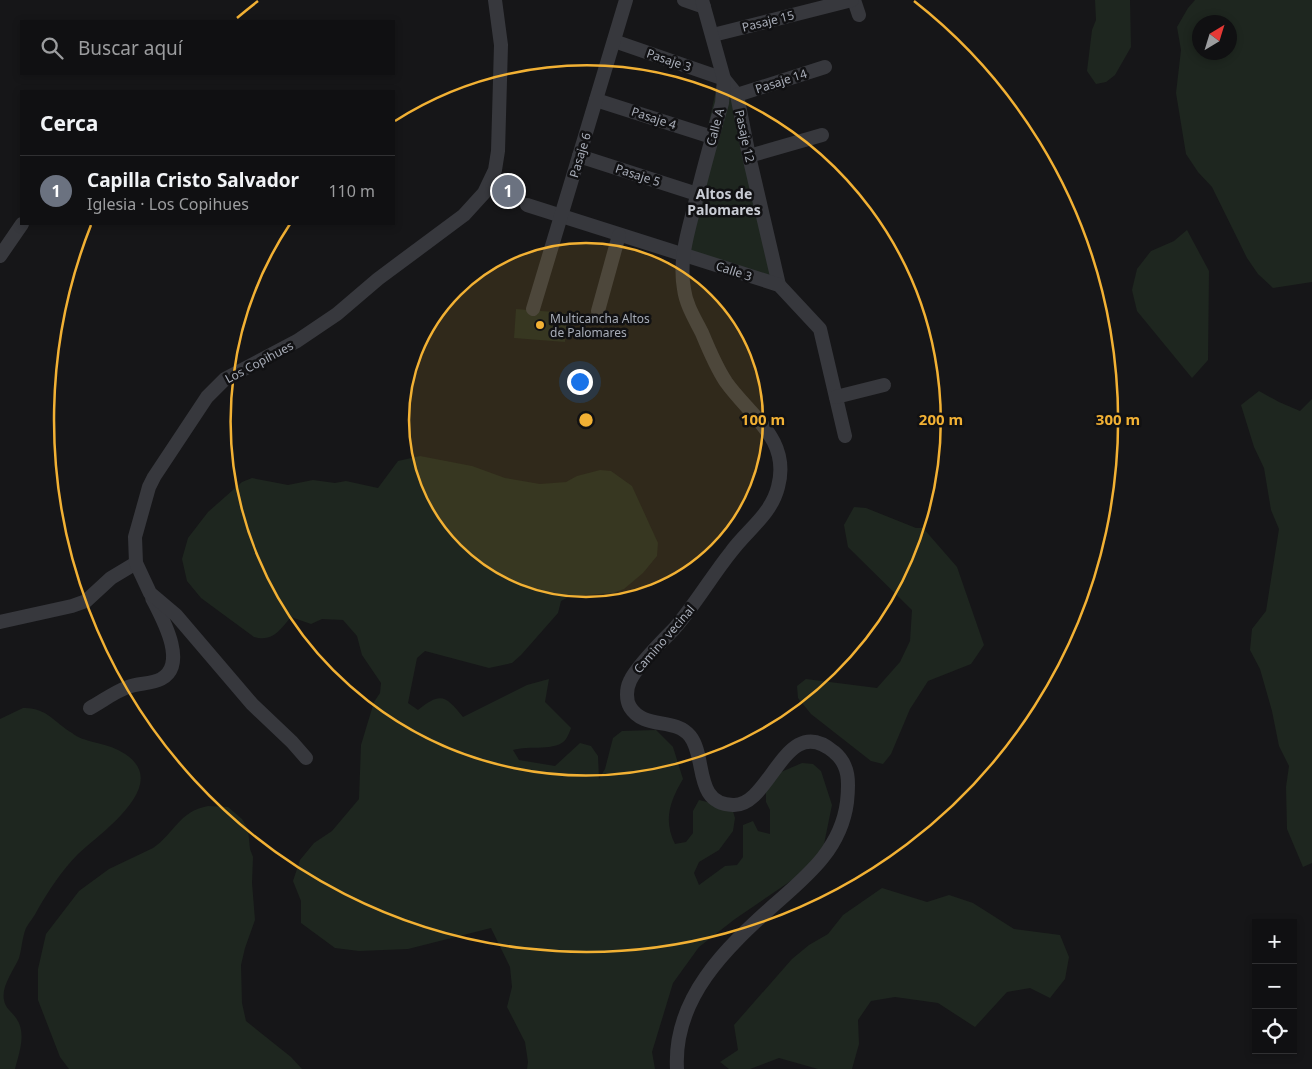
<!DOCTYPE html>
<html lang="es">
<head>
<meta charset="utf-8">
<style>
  body { margin:0; font-family:"Noto Sans",sans-serif; background:#19191b; color:#f1f3f6 }
  .controls { position:absolute; right:15px; bottom:15px; display:grid; overflow:hidden; border-radius:0px; box-shadow:0 2px 8px #0003 }
  .controls button { width:45px; height:45px; display:grid; place-items:center; padding:0; border:0; border-bottom:1px solid #303032; background:#101012; color:#f1f3f6; font:25px sans-serif }
  .compass { position:absolute; left:1192px; top:15px; width:45px; height:45px; border-radius:50%; background:#101012; box-shadow:0 2px 8px #0003; rotate:38deg }
  .you { position:absolute; left:579px; top:381px; width:18px; height:18px; margin:-12px; border:4px solid #fff; border-radius:50%; background:#1a73e8; box-shadow:0 0 0 8px #1a73e833 }
  .badge { display:grid; place-items:center; width:32px; height:32px; border-radius:50%; background:#ea580c; color:#fff; font-size:16px; font-weight:700 }
  .pin { position:absolute; translate:-50% -50%; border:2px solid #fff; box-shadow:0 1px 5px #0006 }
  .list { margin:0; padding:0; list-style:none }
  h2 { display:flex; justify-content:space-between; align-items:center; height:65px; margin:0; padding:0 20px; font-size:21px }
  h2 small { font-size:16px; font-weight:400; color:#9c9d9f }
  .list li { display:grid; grid-template-columns:32px 1fr auto; gap:15px; align-items:center; box-sizing:border-box; height:70px; padding:0 20px; border-top:1px solid #303032 }
  .list b { display:block; font-size:19px; white-space:nowrap }
  .list p { margin:0; font-size:16px; white-space:nowrap; color:#9c9d9f }
  .list em { font-size:16px; font-style:normal; color:#9c9d9f }
  .icon { flex:none; width:28px; height:28px; fill:none; stroke:currentColor; stroke-width:2; stroke-linecap:round; stroke-linejoin:round }
  .map { position:relative; flex:none; width:1312px; height:1069px; overflow:hidden }
  .search { position:absolute; background:#101012; box-shadow:0 2px 8px #0003; left:20px; top:20px; width:375px; height:55px; display:flex; align-items:center; gap:12px; box-sizing:border-box; padding:0 18px; border-radius:0px; color:#9c9d9f; font-size:19px }
  .panel { position:absolute; background:#101012; box-shadow:0 2px 8px #0003; left:20px; top:90px; width:375px; height:135px; border-radius:0px }
  .map>svg:first-child { display:block }
  .green { fill:#1e261f; fill-rule:evenodd }
  .lines { fill:none; stroke-linecap:round; stroke-linejoin:round }
  .minor { stroke:#37383d; stroke-width:14 }
  .ring { fill:none; stroke:#f2b134; stroke-width:2.5 }
  .poi-dot { fill:#f2b134; stroke:#111113; stroke-width:2 }
  .labels { text-anchor:middle; dominant-baseline:central; stroke-width:5; stroke-linejoin:round; paint-order:stroke }
  .street-label { font-size:12px; fill:#a8adb8; stroke:#111113 }
  .poi-label { font-size:12px; fill:#a8adb8; stroke:#111113; text-anchor:start }
  .neighbourhood-label { font-size:14px; font-weight:bold; fill:#c9ccd4; stroke:#111113 }
  .centre { fill:#f2b134; stroke:#111113; stroke-width:2.5 }
  .ring-label { font-size:15px; text-anchor:middle; font-weight:bold; fill:#f2b134; stroke:#111113; stroke-width:5; stroke-linejoin:round; paint-order:stroke }
</style>
</head>
<body>
<div class="map">
<svg width="1312" height="1069" viewBox="0 0 1312 1069">
  <rect width="100%" height="100%" fill="#161618"/>
  <g class="green">
    <path d="M 1095,0 L 1130,0 L 1131,47 L 1115,75 L 1106,82 L 1096,84 L 1087,71 L 1092,30 L 1096,20 Z"/>
    <path d="M 1195,0 L 1312,0 L 1312,282 L 1273,288 L 1258,274 L 1247,258 L 1212,187 L 1198,172 L 1186,154 L 1176,93 L 1181,50 L 1177,27 L 1188,8 ZM 1200,22 L 1230,22 L 1230,52 L 1200,52 Z"/>
    <path d="M 720,72 L 729,89 L 775,280 L 681,249 Z"/>
    <path d="M 1187,230 L 1209,271 L 1208,360 L 1192,378 L 1137,311 L 1132,290 L 1137,269 L 1151,251 L 1174,241 Z"/>
    <path d="M 516,309 L 567,313 L 565,342 L 514,338 Z"/>
    <path d="M 1259,391 L 1279,402 L 1300,411 L 1312,399 L 1312,863 L 1303,867 L 1287,829 L 1286,787 L 1289,766 L 1279,746 L 1272,711 L 1260,669 L 1250,650 L 1252,629 L 1266,611 L 1279,529 L 1271,510 L 1264,468 L 1254,447 L 1241,405 Z"/>
    <path d="M 420,456 L 472,466 L 505,478 L 540,484 L 566,482 L 577,476 L 600,470 L 611,471 L 632,486 L 658,543 L 657,556 L 643,573 L 624,589 L 613,593 L 570,596 L 561,601 L 558,613 L 521,655 L 512,663 L 489,668 L 425,651 L 417,658 L 408,703 L 418,710 C 441,691 446,696 463,717 L 527,685 L 549,679 L 545,702 L 571,728 C 570,731 568,736 566,739 C 557,752 528,745 513,750 L 519,760 L 555,766 L 580,743 L 591,746 L 598,756 L 599,779 L 605,769 L 613,738 L 622,731 L 656,730 L 673,747 L 683,779 C 670,801 663,820 675,844 L 686,842 L 693,833 L 693,811 L 699,800 L 732,808 L 735,818 L 733,831 L 719,850 L 699,862 L 694,873 L 699,885 L 725,866 L 737,865 L 743,857 L 743,825 L 753,821 L 758,831 L 770,834 L 770,810 L 766,802 L 766,789 L 781,772 L 802,763 L 813,764 L 821,771 L 832,805 L 823,849 L 798,876 L 735,919 L 699,947 L 673,983 L 652,1052 L 655,1069 L 527,1069 L 528,1062 L 525,1042 L 507,1007 L 512,987 L 510,967 L 491,928 L 408,949 L 359,951 L 335,948 L 301,923 L 301,901 L 293,881 L 300,860 L 314,843 L 332,831 L 359,799 L 361,745 L 374,702 L 380,693 L 381,683 L 362,655 L 357,636 L 343,620 L 322,619 L 311,624 L 291,617 C 279,631 273,642 254,637 L 201,598 L 187,581 L 182,559 L 188,538 L 208,512 L 242,482 L 252,478 L 288,485 L 313,480 L 335,483 L 346,481 L 378,488 L 398,461 Z"/>
    <path d="M 854,507 L 866,508 L 916,528 L 923,528 L 957,567 L 984,645 L 971,664 L 928,681 L 910,709 L 891,754 L 883,764 L 871,761 L 811,714 L 798,698 L 797,686 L 806,679 L 877,688 L 900,662 L 910,641 L 912,610 L 848,547 L 844,525 Z"/>
    <path d="M 23,708 C 46,707 54,722 72,733 C 78,738 86,740 93,742 C 101,744 110,746 118,750 C 178,780 103,831 78,854 C 62,870 49,890 38,909 C 35,916 29,922 26,928 C 22,938 22,948 19,958 C 14,970 1,986 4,1000 C 5,1008 12,1012 16,1018 C 27,1033 19,1053 15,1069 L 0,1069 L 0,719 Z"/>
    <path d="M 208,806 L 228,807 L 242,819 L 248,829 L 250,849 L 253,857 L 252,883 L 255,920 L 245,948 L 241,965 L 242,1003 L 246,1021 L 291,1057 L 302,1069 L 69,1069 L 60,1057 L 38,1000 L 38,969 L 46,934 L 79,891 L 109,869 L 153,848 C 174,834 179,811 208,806 Z"/>
    <path d="M 882,888 L 927,902 L 949,895 L 973,903 L 1014,929 L 1060,935 L 1069,957 L 1065,979 L 1050,998 L 1030,988 L 1007,992 L 975,1027 L 938,1003 L 895,997 L 871,1001 L 858,1020 L 859,1044 L 852,1069 L 818,1069 L 779,1058 L 750,1069 L 729,1069 L 720,1062 L 738,1050 L 734,1025 L 792,959 L 809,945 L 828,934 L 843,915 Z"/>
  </g>
  <g class="lines">
    <g class="minor">
      <path d="M 684,0 L 704,7"/>
      <path d="M 854,0 L 859,15"/>
      <path d="M 713,35 L 852,0"/>
      <path d="M 614,41 L 724,79"/>
      <path d="M 724,79 L 737,95 L 749,156 L 779,285"/>
      <path d="M 737,95 L 825,67"/>
      <path d="M 596,100 L 712,137"/>
      <path d="M 579,156 L 697,194"/>
      <path d="M 749,156 L 822,135"/>
      <path d="M 527,205 L 779,285 L 820,329 L 845,436"/>
      <path d="M 0,256 L 22,224"/>
      <path d="M 533,309 L 626,0"/>
      <path d="M 598,311 L 619,235"/>
      <path d="M 836,397 L 884,385"/>
      <path d="M 0,622 L 72,606 L 86,601 L 111,578 L 136,563"/>
      <path d="M 90,708 C 103,701 114,692 128,687 C 138,683 152,684 161,679 C 189,664 161,616 152,598"/>
      <path d="M 306,758 L 292,742 L 252,704 L 176,615 L 150,593 L 136,563 L 135,537 L 149,487 L 154,477 L 207,397 L 225,379 L 297,341 L 337,314 L 378,279 L 464,215 L 484,193 L 495,170 L 498,151 L 501,45 L 495,0"/>
      <path d="M 677,1069 C 673,998 726,948 774,905 C 807,876 841,849 847,802 C 849,783 850,765 834,752 C 785,710 771,807 733,805 C 693,804 707,757 690,736 C 675,717 644,730 630,707 C 626,700 626,689 630,681 C 636,667 662,641 674,629 C 695,605 711,577 731,552 C 747,530 771,515 778,487 C 791,439 750,416 726,382 C 716,367 709,350 702,333 C 695,319 686,305 684,289 C 679,261 687,235 694,208 C 702,173 712,138 722,103 L 724,79 L 702,0"/>
    </g>
  </g>
  <circle cx="586" cy="420" r="177" fill="#f2b134" fill-opacity=".12"/>
  <g class="ring">
    <circle cx="586" cy="420" r="177"/>
    <path d="M395 121A355 355 0 1 1 290 224"/>
    <path d="M237 18A532 532 0 0 1 258 1M914 1A532 532 0 1 1 91 225"/>
  </g>
  <circle class="poi-dot" cx="540" cy="325" r="5"/>
  <g class="labels">
    <g class="street-label">
      <text transform="translate(768 21) rotate(-14)">Pasaje 15</text>
      <text transform="translate(669 60) rotate(19)">Pasaje 3</text>
      <text transform="translate(781 81) rotate(-18)">Pasaje 14</text>
      <text transform="translate(654 118) rotate(18)">Pasaje 4</text>
      <text transform="translate(715 127) rotate(-75)">Calle A</text>
      <text transform="translate(745 136) rotate(78)">Pasaje 12</text>
      <text transform="translate(580 155) rotate(-73)">Pasaje 6</text>
      <text transform="translate(638 175) rotate(18)">Pasaje 5</text>
      <text transform="translate(734 271) rotate(18)">Calle 3</text>
      <text transform="translate(259 362) rotate(-28)">Los Copihues</text>
      <text transform="translate(664 639) rotate(-49)">Camino vecinal</text>
    </g>
    <g class="poi-label">
      <text x="550" y="318">Multicancha Altos<tspan x="550" dy="14">de Palomares</tspan></text>
    </g>
    <g class="neighbourhood-label">
      <text x="724" y="193">Altos de<tspan x="724" dy="16">Palomares</tspan></text>
    </g>
  </g>
  <circle cx="586" cy="420" r="8" class="centre"/>
  <g class="ring-label">
    <text x="763" y="425">100 m</text>
    <text x="941" y="425">200 m</text>
    <text x="1118" y="425">300 m</text>
  </g>
</svg>
<div class="controls">
<button>+</button>
<button>−</button>
<button><svg class="icon" aria-label="locate" viewBox="0 0 24 24"><circle cx="12" cy="12" r="6"/><path d="M12 2v4M12 18v4M2 12h4M18 12h4"/></svg></button>
</div>
<svg class="compass" viewBox="-18 -18 36 36"><path d="M0-13l5 13h-10z" fill="#e53935"/><path d="M0 13l5-13h-10z" fill="#9c9d9f"/></svg>
<div class="you"></div>
<div class="pin badge" style="left:508px;top:191px;background:#6b7280">1</div>
<div class="search"><svg class="icon" aria-label="search" viewBox="0 0 24 24"><circle cx="10" cy="10" r="6"/><path d="M15 15l6 6"/></svg>Buscar aquí</div>
<section class="panel">
<h2>Cerca<small></small></h2>
<ul class="list">
<li><span class="badge" style="background:#6b7280">1</span><div><b>Capilla Cristo Salvador</b><p>Iglesia · Los Copihues</p></div><em>110 m</em></li>
</ul>
</section>
</div>
</body>
</html>
